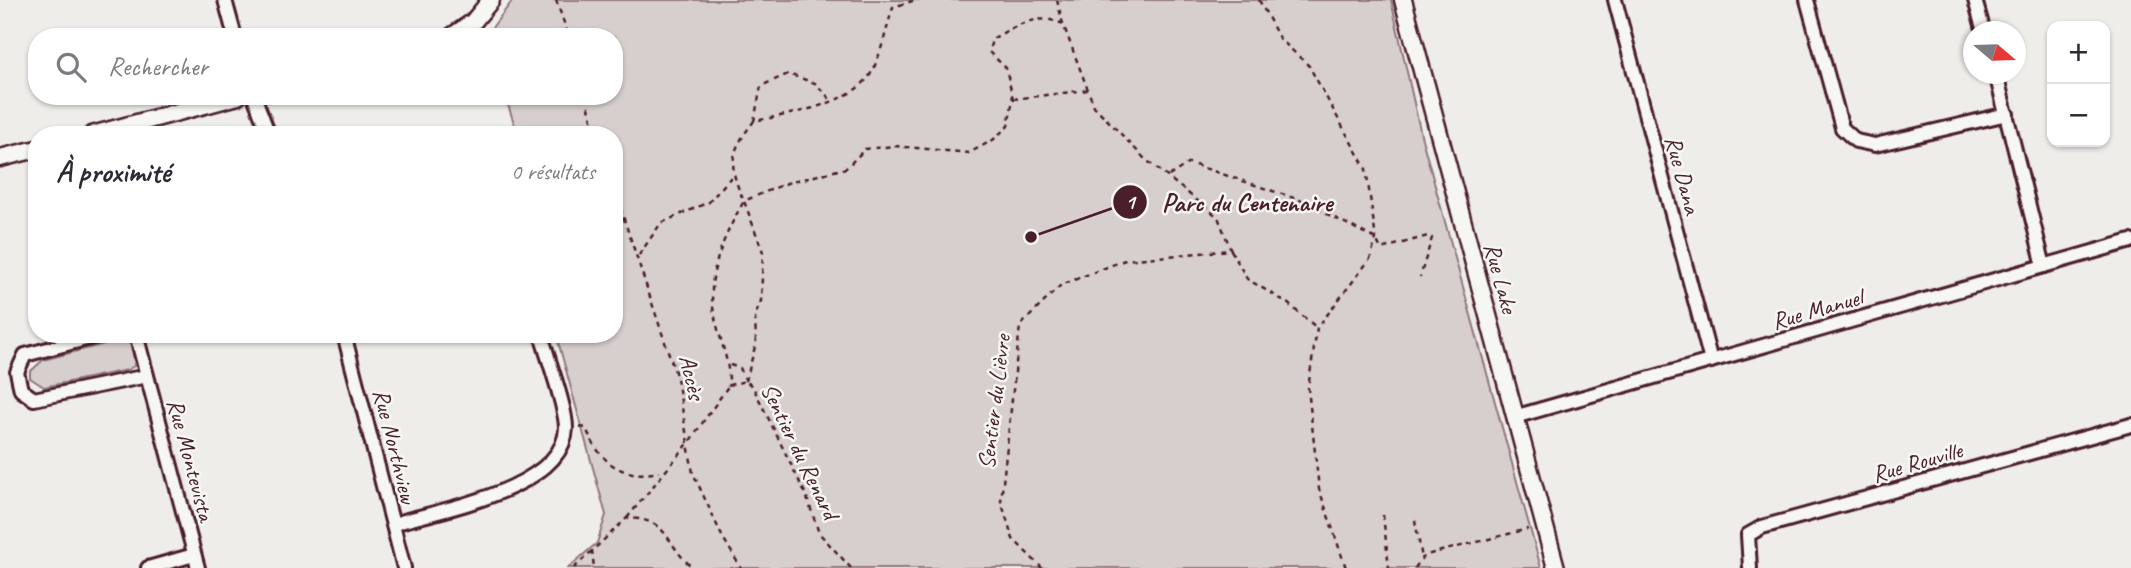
<!DOCTYPE html>
<html lang="fr">
<head>
<meta charset="utf-8">
<style>
  body { margin:0; font-family:Caveat,sans-serif; background:#f7f7f7; color:#2b2b33 }
  .controls { position:absolute; right:21px; top:21px; display:grid; overflow:hidden; border-radius:14px; box-shadow:0 2px 5px #0004 }
  .controls button { width:63px; height:63px; display:grid; place-items:center; padding:0; border:0; border-bottom:2px solid #e1e1e2; background:#fff; color:#2b2b33; font:35px sans-serif }
  .compass { position:absolute; left:1963px; top:21px; width:63px; height:63px; border-radius:50%; background:#fff; box-shadow:0 2px 5px #0004; rotate:109deg }
  .list { margin:0; padding:0; list-style:none }
  h2 { display:flex; justify-content:space-between; align-items:center; height:91px; margin:0; padding:0 28px; font-size:30px }
  h2 small { font-size:23px; font-weight:400; color:#7c7c81 }
  .icon { flex:none; width:38px; height:38px; fill:none; stroke:currentColor; stroke-width:2; stroke-linecap:round; stroke-linejoin:round }
  .map { position:relative; flex:none; width:2131px; height:568px; overflow:hidden }
  .search { position:absolute; background:#fff; box-shadow:0 2px 5px #0004; left:28px; top:28px; width:595px; height:77px; display:flex; align-items:center; gap:18px; box-sizing:border-box; padding:0 24px; border-radius:28px; color:#7c7c81; font-size:26px }
  .panel { position:absolute; background:#fff; box-shadow:0 2px 5px #0004; left:28px; top:126px; width:595px; height:217px; border-radius:28px }
  .map>svg:first-child { display:block }
  .green { fill:#d7cfce; stroke:#90777c; stroke-width:2 }
  .lines { fill:none; stroke-linecap:round; stroke-linejoin:round }
  .minor-casing { stroke:#4a1f2b; stroke-width:18 }
  .tertiary-casing { stroke:#4a1f2b; stroke-width:21 }
  .path { stroke:#4a1f2b; stroke-width:2.5; stroke-dasharray:5 5; stroke-linecap:butt }
  .minor { stroke:#f6f6f2; stroke-width:12 }
  .tertiary { stroke:#f6f6f2; stroke-width:16 }
  .labels { text-anchor:middle; dominant-baseline:central; stroke-width:5; stroke-linejoin:round; paint-order:stroke }
  .street-label { font-size:24px; fill:#4a1f2b; stroke:#f6f6f2 }
  .leader { fill:none; stroke:#4a1f2b; stroke-width:2.5 }
  .callout-dot { fill:#4a1f2b; stroke:#f6f6f2; stroke-width:2.5 }
  .mark-label { font-size:21px; text-anchor:middle; font-weight:bold; fill:#fff }
  .callout-label { font-size:26px; text-anchor:middle; font-weight:bold; fill:#4a1f2b; stroke:#f6f6f2; stroke-width:5; stroke-linejoin:round; paint-order:stroke }
</style>
</head>
<body>
<div class="map">
<svg width="2131" height="568" viewBox="0 0 2131 568">
  <rect width="100%" height="100%" fill="#efedea"/>
  <filter id="ink" filterUnits="userSpaceOnUse"><feTurbulence type="fractalNoise" baseFrequency=".0143" numOctaves="2"/><feDisplacementMap in="SourceGraphic" scale="14" xChannelSelector="R" yChannelSelector="G"/><feConvolveMatrix kernelMatrix="1 2 1 2 8 2 1 2 1" color-interpolation-filters="sRGB"/></filter>
  <g filter="url(#ink)">
    <g class="green">
      <path d="M 513,0 L 1391,0 L 1422,139 L 1541,568 L 568,568 L 597,543 L 606,515 L 556,334 L 614,334 L 614,135 L 518,135 L 505,96 L 614,96 L 614,37 L 485,37 Z"/>
      <path d="M 120,340 L 132,344 L 135,353 L 134,366 L 127,370 L 44,387 L 30,378 L 30,372 L 43,360 Z"/>
    </g>
    <g class="lines">
      <g class="minor-casing">
        <g id="minor">
          <path d="M 225,0 L 235,37"/>
          <path d="M 1615,0 L 1711,361"/>
          <path d="M 1807,0 L 1842,128 L 1856,141 L 1875,145 L 2007,114"/>
          <path d="M 1975,0 L 1984,32"/>
          <path d="M 1996,74 L 2044,266"/>
          <path d="M 254,96 L 269,135"/>
          <path d="M 105,334 L 25,355 L 17,372 L 21,390 L 34,399 L 147,376"/>
          <path d="M 136,334 L 198,568"/>
          <path d="M 344,334 L 404,568"/>
          <path d="M 1514,417 L 2131,241"/>
          <path d="M 393,524 C 440,510 564,489 566,428 C 566,406 547,357 541,334"/>
          <path d="M 148,568 L 194,555"/>
          <path d="M 1750,568 L 1748,535 L 1762,527 L 2131,425"/>
        </g>
      </g>
      <g class="tertiary-casing">
        <g id="tertiary">
          <path d="M 1403,0 L 1556,568"/>
          <path d="M 451,37 L 473,22 L 491,0"/>
          <path d="M 92,135 L 238,96"/>
          <path d="M 0,158 L 37,149"/>
        </g>
      </g>
      <g class="path">
        <path d="M 556,0 L 569,37"/>
        <path d="M 1057,0 L 1063,24"/>
        <path d="M 1259,0 L 1279,38 L 1309,66 L 1366,169 L 1376,239 L 1370,259 L 1317,328 L 1308,388 L 1319,489 L 1346,568"/>
        <path d="M 586,96 L 596,135"/>
        <path d="M 1013,99 L 1088,90"/>
        <path d="M 754,121 L 761,86 L 788,74 L 815,83 L 830,99"/>
        <path d="M 1169,176 L 1189,163 L 1300,200 L 1376,239 L 1381,249 L 1428,236 L 1432,238 L 1420,277"/>
        <path d="M 614,189 L 677,378 L 693,473 L 722,536 L 741,568"/>
        <path d="M 1231,250 L 1247,279 L 1286,302 L 1317,328"/>
        <path d="M 639,255 L 661,223 L 709,202 L 732,176"/>
        <path d="M 730,365 L 740,368 L 746,381"/>
        <path d="M 746,381 L 756,343 L 755,316 L 761,301 L 763,252 L 744,201 L 787,183 L 846,168 L 865,149 L 895,146 L 969,153 L 993,140 L 1008,126 L 1013,99 L 1006,68 L 989,52 L 992,39 C 1015,26 1038,12 1063,24 L 1094,106 L 1145,159 L 1218,217 L 1231,250 L 1125,260 L 1061,285 L 1020,326 L 1001,501 L 1013,539 L 1042,568"/>
        <path d="M 580,427 L 586,428 C 599,461 621,480 659,472"/>
        <path d="M 1383,515 L 1389,568"/>
        <path d="M 627,518 L 687,445 L 729,385"/>
        <path d="M 1415,520 L 1422,558"/>
        <path d="M 592,550 L 594,568"/>
        <path d="M 574,568 L 627,518 C 672,519 664,546 694,568"/>
        <path d="M 851,568 L 819,533 L 806,495 L 753,387 L 746,381 L 729,385 C 730,353 712,325 712,294 C 711,263 729,227 744,201 C 727,165 730,152 754,121 C 787,115 846,105 868,78 C 879,64 887,26 893,7 L 916,0"/>
        <path d="M 1415,568 L 1422,558 L 1430,554 L 1528,529"/>
      </g>
      <use href="#minor" class="minor"/>
      <use href="#tertiary" class="tertiary"/>
    </g>
  </g>
  <g class="labels">
    <g class="street-label">
      <text transform="translate(1683 175) rotate(75)">Rue Dana</text>
      <text transform="translate(1501 278) rotate(75)">Rue Lake</text>
      <text transform="translate(1817 309) rotate(-16)">Rue Manuel</text>
      <text transform="translate(692 377) rotate(77)">Accès</text>
      <text transform="translate(994 402) rotate(-83)">Sentier du Lièvre</text>
      <text transform="translate(395 446) rotate(76)">Rue Northview</text>
      <text transform="translate(800 451) rotate(64)">Sentier du Renard</text>
      <text transform="translate(191 460) rotate(75)">Rue Montevista</text>
      <text transform="translate(1917 462) rotate(-16)">Rue Rouville</text>
    </g>
  </g>
  <path class="leader" d="M1031 237L1130 202"/>
  <g class="callout-dot">
    <circle cx="1031" cy="237" r="7"/>
    <circle cx="1130" cy="202" r="18"/>
  </g>
  <g class="mark-label">
    <text x="1130" y="209">1</text>
  </g>
  <g class="callout-label">
    <text x="1247" y="211">Parc du Centenaire</text>
  </g>
</svg>
<div class="controls">
<button>+</button>
<button>−</button>
</div>
<svg class="compass" viewBox="-18 -18 36 36"><path d="M0-13l5 13h-10z" fill="#e53935"/><path d="M0 13l5-13h-10z" fill="#7c7c81"/></svg>
<div class="search"><svg class="icon" aria-label="search" viewBox="0 0 24 24"><circle cx="10" cy="10" r="6"/><path d="M15 15l6 6"/></svg>Rechercher</div>
<section class="panel">
<h2>À proximité<small>0 résultats</small></h2>
<ul class="list">
</ul>
</section>
</div>
</body>
</html>
